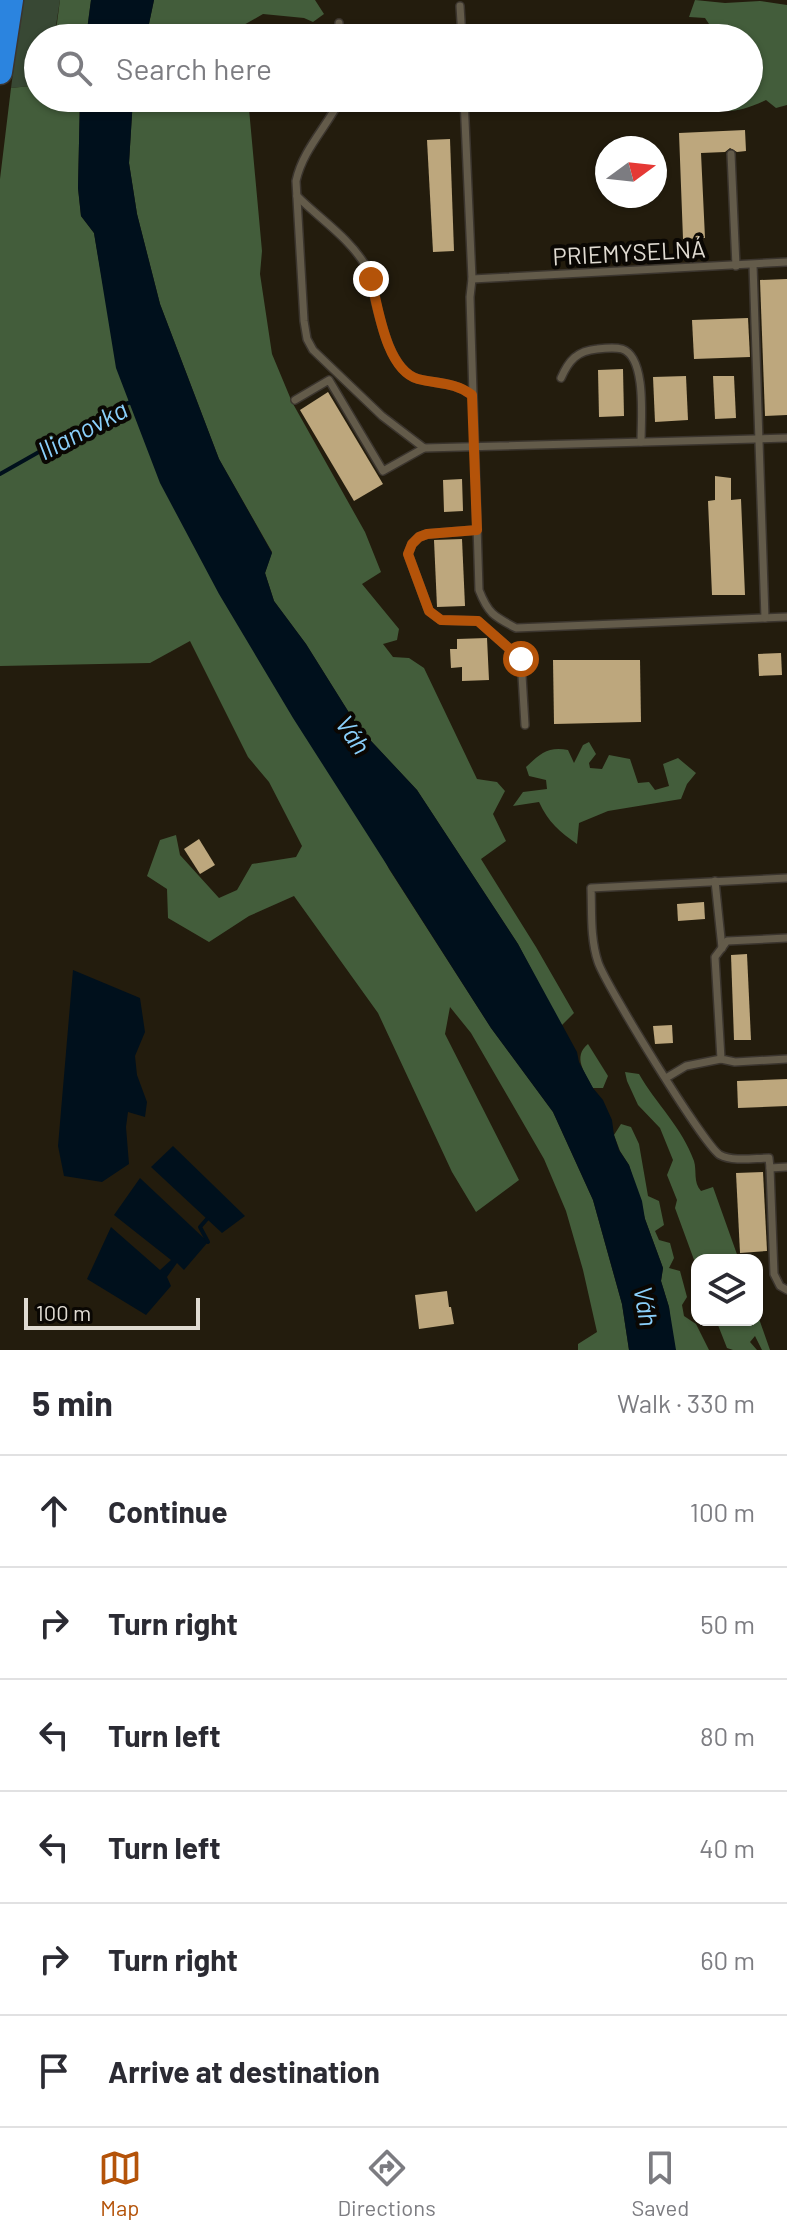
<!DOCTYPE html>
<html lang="en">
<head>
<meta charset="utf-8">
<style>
  body { margin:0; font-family:Barlow,sans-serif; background:#f2f2f3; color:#2b2b33 }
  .controls { position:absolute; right:24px; bottom:24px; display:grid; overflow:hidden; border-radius:16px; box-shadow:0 2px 6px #0004 }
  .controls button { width:72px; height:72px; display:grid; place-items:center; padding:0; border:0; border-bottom:2px solid #e1e1e2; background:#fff; color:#2b2b33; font:40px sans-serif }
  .compass { position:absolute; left:595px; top:136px; width:72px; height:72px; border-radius:50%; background:#fff; box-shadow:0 2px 6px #0004; rotate:75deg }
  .scale { position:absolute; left:24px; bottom:20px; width:176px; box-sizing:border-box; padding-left:8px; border:4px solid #e0dbd2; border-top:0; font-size:22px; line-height:28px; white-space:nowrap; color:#e0dbd2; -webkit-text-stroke:6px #0a0703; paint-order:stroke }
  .stop { position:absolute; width:24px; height:24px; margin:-18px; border:6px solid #b45309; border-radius:50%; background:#fff }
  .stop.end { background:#b45309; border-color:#fff; box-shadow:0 2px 8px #0008 }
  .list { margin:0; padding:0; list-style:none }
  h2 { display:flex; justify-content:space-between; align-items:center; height:104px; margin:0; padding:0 32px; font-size:34px }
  h2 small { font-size:26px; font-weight:400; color:#7c7c81 }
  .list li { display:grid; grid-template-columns:52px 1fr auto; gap:24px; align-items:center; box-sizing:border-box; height:112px; padding:0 32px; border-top:2px solid #e1e1e2 }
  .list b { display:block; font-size:30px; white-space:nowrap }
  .list em { font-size:26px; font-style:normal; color:#7c7c81 }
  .icon { flex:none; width:44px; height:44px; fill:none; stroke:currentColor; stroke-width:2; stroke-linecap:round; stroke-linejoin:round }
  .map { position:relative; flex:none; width:787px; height:1350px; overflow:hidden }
  .search { position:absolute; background:#fff; box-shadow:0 2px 6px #0004; left:24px; right:24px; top:24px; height:88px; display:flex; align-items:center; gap:20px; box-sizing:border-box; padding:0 28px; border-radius:44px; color:#7c7c81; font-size:30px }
  .sheet { height:776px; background:#fff }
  nav { display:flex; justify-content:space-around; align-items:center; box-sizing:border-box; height:112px; border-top:2px solid #e1e1e2; background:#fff; font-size:22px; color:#7c7c81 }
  nav a { display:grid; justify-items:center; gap:4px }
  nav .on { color:#b45309 }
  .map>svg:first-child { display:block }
  .green { fill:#384834 }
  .forest { fill:#435d3b }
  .water { fill:#00101c }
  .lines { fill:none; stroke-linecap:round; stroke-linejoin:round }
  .stream { stroke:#00101c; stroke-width:4 }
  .building { fill:#bda77d }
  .service-casing { stroke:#3b352e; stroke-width:10 }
  .motorway-casing { stroke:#3b352e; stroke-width:27 }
  .service { stroke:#635b4a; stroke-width:7 }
  .motorway { stroke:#2b84df; stroke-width:24 }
  .route { stroke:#b45309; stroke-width:10 }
  .labels { text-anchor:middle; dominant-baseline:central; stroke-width:8; stroke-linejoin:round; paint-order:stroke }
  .street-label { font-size:24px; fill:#e0dbd2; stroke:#0a0703 }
  .water-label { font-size:26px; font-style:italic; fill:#8acffa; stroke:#0a0703 }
</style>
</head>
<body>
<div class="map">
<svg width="787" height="1350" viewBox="0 0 787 1350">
  <rect width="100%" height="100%" fill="#231c0d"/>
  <path class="green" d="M 23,0 L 60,0 L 54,38 L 38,38 L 38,74 L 30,86 L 11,88 Z"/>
  <g class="forest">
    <path d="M 60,0 L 91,0 L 86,38 L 55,38 Z"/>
    <path d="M 154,0 L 315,0 L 324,14 L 313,22 L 304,18 L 263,14 L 242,26 L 240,38 L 146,38 Z"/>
    <path d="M 695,0 L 725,3 L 760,1 L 787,5 L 787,105 L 776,108 L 766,100 C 739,112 727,114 699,107 L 695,98 L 749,98 L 749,38 L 715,38 L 715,33 L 705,18 L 689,17 Z"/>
    <path d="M 38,73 L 38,98 L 80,98 L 78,188 L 81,216 L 94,233 L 104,290 L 389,869 L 491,1028 L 553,1112 L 593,1200 L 622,1304 L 629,1350 L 578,1350 L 578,1344 L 597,1332 L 583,1270 L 566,1211 L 544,1159 L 471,1033 L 450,1007 L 445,1034 L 519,1180 L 476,1212 L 452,1172 L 378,1013 L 294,896 L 249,916 L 209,942 L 168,918 L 167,889 L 147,876 L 160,840 L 176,835 L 180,855 L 219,898 L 237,890 L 252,864 L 296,857 L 302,846 L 269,782 L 248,757 L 190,641 L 150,663 L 0,666 L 0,179 L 11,88 L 30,86 Z"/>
    <path d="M 133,98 L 248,98 L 262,251 L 260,274 L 272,354 L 292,402 L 365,532 L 381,572 L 362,584 L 399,629 L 397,640 L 383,644 L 393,657 L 409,658 L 424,668 L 477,779 L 497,782 L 505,791 L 493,814 L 506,841 L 481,859 L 536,947 L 574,1013 L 561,1026 L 518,944 L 417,790 L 358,727 L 306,644 L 274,601 L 265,573 L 272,552 L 219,459 L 160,304 L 137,214 L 129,163 Z"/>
    <path d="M 589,742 L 596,754 L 589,763 L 590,768 L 602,769 L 609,755 L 630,759 L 638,783 L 649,782 L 655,790 L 669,786 L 663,764 L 678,758 L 696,773 L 687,784 L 681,799 L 608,811 L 579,823 L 577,844 C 560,832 548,822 539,802 L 513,806 L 523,792 L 547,789 L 546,780 L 529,776 L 526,767 C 540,754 548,746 568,750 L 574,763 L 583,745 Z"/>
    <path d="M 588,1044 L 608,1076 L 603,1088 L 593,1088 C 585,1073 572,1057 588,1044 Z"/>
    <path d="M 625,1072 L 639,1074 C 656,1104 682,1127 694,1161 C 697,1171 693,1182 701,1191 L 713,1187 L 739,1260 L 697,1260 L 697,1268 L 675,1208 L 677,1200 L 667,1175 L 673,1160 L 660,1128 L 638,1105 L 627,1081 Z"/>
    <path d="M 621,1124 L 631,1127 L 639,1144 L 648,1196 L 659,1201 L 664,1225 L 655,1231 L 659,1240 L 670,1243 L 674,1258 L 669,1268 L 680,1271 L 687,1297 L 682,1305 L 684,1316 L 696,1324 L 709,1350 L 676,1350 L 673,1346 L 669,1307 L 661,1281 L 663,1268 L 645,1219 L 629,1165 L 620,1151 L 614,1135 Z"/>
    <path d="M 757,1313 L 770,1350 L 762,1350 L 755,1336 L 750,1342 L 757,1350 L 733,1350 L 727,1348 L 716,1320 L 757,1320 Z"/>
  </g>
  <g class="water">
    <path d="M 91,0 L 154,0 L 146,38 L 86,38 Z"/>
    <path d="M 80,98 L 133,98 L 129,163 L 137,214 L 160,304 L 219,459 L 272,553 L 265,573 L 274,601 L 306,644 L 358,727 L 417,790 L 518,944 L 577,1052 L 579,1062 L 593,1088 L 603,1100 L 612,1120 L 614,1135 L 619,1150 L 629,1165 L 642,1201 L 645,1219 L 663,1268 L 661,1281 L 669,1307 L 676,1350 L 629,1350 L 622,1304 L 593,1200 L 553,1112 L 491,1028 L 293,718 L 219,594 L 160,483 L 116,368 L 94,233 L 81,216 L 78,188 Z"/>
    <path d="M 73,970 L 140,998 L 145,1032 L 135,1056 L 137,1075 L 147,1102 L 145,1117 L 128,1112 L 126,1127 L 129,1164 L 102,1182 L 64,1176 L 58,1146 Z"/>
    <path d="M 173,1146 L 245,1216 L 222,1233 L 151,1167 Z"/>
    <path d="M 140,1178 L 208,1242 L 184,1270 L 177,1263 L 167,1277 L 171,1286 L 146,1315 L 87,1279 L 111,1227 L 160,1270 L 171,1260 L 114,1215 Z"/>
  </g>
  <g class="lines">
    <g class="stream">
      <path d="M 0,474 L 120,406 L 131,402"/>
      <path d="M 207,1219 L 200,1227 L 208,1242"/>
    </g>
  </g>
  <g class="building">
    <path d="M 745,130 L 746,151 L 737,152 L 730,148 L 725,152 L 701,153 L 705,238 L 683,239 L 679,133 Z"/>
    <path d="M 450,139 L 454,251 L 433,252 L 427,140 Z"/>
    <path d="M 787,279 L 787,415 L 765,416 L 760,280 Z"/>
    <path d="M 748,318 L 750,357 L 694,359 L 692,320 Z"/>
    <path d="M 623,369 L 624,416 L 599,417 L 598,370 Z"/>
    <path d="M 686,376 L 688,420 L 655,422 L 653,377 Z"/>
    <path d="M 713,376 L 734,376 L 736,418 L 715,419 Z"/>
    <path d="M 328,392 L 383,484 L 354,501 L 300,410 Z"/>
    <path d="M 715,476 L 731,478 L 731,500 L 741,499 L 745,595 L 712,595 L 708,501 L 715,500 Z"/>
    <path d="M 462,479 L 463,511 L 444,512 L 443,480 Z"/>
    <path d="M 462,539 L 465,606 L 437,607 L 434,540 Z"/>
    <path d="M 487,638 L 489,680 L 462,681 L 462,667 L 451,668 L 450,649 L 457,649 L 457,639 Z"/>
    <path d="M 781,653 L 782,675 L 759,676 L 758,654 Z"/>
    <path d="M 553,660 L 640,660 L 641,722 L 554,724 Z"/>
    <path d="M 199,839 L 215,865 L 200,874 L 184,849 Z"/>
    <path d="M 704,902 L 705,919 L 678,921 L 677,904 Z"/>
    <path d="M 747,954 L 751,1040 L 734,1040 L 731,955 Z"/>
    <path d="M 672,1025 L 673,1043 L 655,1044 L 653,1026 Z"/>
    <path d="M 787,1079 L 787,1106 L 738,1108 L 737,1081 Z"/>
    <path d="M 763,1172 L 767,1251 L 740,1253 L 736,1173 Z"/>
    <path d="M 447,1291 L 449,1307 L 451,1307 L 454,1324 L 419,1329 L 415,1295 Z"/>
  </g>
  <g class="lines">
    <g class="service-casing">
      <g id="service">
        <path d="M 460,6 L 462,38"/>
        <path d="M 339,23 L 339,38"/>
        <path d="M 341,98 C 327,127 303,149 296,181 L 304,321 L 307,339 L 313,350 L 382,416 L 424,448 L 787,438"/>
        <path d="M 464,98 L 472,279 L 470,297 L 479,590 C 488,613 493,616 516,628 L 787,617"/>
        <path d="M 731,154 L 736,266"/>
        <path d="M 297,196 C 321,220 350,238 367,268 C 377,298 384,369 418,379 C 438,384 455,382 472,395"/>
        <path d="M 753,265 L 765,618"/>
        <path d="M 472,279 L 787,262"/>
        <path d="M 561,378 C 569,360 577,351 597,349 C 605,348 615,347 622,349 C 647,357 641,420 641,442"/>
        <path d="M 295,400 L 329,380 L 383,471 L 424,448"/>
        <path d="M 477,530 L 427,534 L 419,537 L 412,544 L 408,554 L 429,611 L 441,620 L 478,621 L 521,659 L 525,725"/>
        <path d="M 787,878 L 591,888 C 592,912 590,938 598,962 C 605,984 705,1147 720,1155 C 733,1162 755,1158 769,1158 L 770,1168 L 787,1167"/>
        <path d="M 715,881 L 722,948"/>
        <path d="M 787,938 L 727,941 L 715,957 L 721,1059 L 735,1062 L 787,1059"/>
        <path d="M 666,1078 L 686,1066 L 721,1059"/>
        <path d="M 770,1168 L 774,1274 L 780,1286 L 787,1290"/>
      </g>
    </g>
    <g class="motorway-casing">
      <path id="motorway" d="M 0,72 L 11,0"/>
    </g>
    <use href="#service" class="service"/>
    <use href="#motorway" class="motorway"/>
  </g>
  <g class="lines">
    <path class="route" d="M 371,279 C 378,307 386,370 418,379 C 437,384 455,382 472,395 L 477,530 L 427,534 L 419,537 L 412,544 L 408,554 L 429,611 L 441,620 L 478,621 L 521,659"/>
  </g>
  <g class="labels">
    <g class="street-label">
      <text transform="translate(629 252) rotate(-3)">PRIEMYSELNÁ</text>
    </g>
    <g class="water-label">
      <text transform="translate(82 429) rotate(-28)">Ilianovka</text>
      <text transform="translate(354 734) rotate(56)">Váh</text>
      <text transform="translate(647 1306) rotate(80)">Váh</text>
    </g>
  </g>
</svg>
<div class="controls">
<button><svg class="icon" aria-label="layers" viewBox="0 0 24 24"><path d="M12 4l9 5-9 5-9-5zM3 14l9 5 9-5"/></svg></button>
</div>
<svg class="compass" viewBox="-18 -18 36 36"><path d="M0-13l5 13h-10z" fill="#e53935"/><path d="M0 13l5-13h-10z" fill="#7c7c81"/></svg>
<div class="scale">100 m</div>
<div class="stop" style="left:521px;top:659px"></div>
<div class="stop end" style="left:371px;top:279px"></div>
<div class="search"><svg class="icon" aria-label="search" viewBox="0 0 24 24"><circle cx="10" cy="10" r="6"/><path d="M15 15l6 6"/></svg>Search here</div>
</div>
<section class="sheet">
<h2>5 min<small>Walk · 330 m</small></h2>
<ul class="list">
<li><svg class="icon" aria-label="ahead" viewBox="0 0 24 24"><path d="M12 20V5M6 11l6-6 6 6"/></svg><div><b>Continue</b></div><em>100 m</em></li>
<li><svg class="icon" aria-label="right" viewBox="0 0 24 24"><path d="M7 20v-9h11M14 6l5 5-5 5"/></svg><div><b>Turn right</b></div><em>50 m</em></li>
<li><svg class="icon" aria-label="left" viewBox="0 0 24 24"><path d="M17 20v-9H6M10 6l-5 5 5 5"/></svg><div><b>Turn left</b></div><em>80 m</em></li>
<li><svg class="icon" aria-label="left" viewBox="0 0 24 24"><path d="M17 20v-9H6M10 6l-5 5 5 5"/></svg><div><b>Turn left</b></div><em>40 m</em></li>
<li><svg class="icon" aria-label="right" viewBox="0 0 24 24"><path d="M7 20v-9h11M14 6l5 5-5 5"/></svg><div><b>Turn right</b></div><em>60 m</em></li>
<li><svg class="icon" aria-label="arrive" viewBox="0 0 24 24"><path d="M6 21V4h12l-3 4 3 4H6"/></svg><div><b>Arrive at destination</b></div></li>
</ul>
</section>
<nav>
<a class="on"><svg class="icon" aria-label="map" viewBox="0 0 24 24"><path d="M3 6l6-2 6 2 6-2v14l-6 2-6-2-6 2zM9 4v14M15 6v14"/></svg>Map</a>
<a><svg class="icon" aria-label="directions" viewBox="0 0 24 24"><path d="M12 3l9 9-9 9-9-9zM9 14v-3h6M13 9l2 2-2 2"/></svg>Directions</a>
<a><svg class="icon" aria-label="saved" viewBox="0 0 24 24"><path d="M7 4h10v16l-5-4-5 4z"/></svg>Saved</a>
</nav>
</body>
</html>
